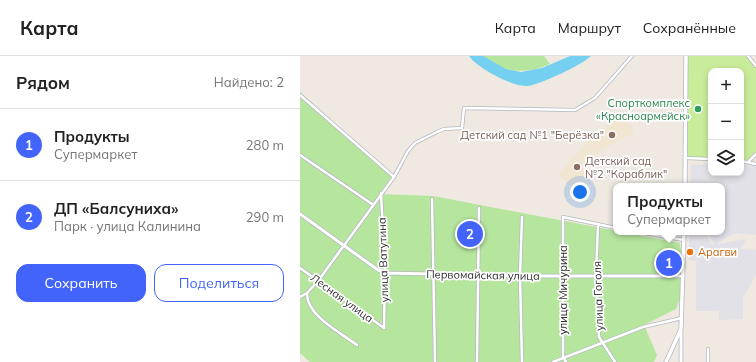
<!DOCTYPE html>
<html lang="ru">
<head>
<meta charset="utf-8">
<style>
  body { margin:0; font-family:Mulish,sans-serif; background:#f2f2f2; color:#222 }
  .controls { position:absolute; right:12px; top:12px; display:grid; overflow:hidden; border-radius:8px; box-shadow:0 2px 6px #0003 }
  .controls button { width:36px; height:36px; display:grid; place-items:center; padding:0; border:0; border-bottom:1px solid #e0e0e0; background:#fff; color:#222; font:20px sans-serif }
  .you { position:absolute; left:280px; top:136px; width:14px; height:14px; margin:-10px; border:3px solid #fff; border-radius:50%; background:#1a73e8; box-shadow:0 0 0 6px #1a73e833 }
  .badge { display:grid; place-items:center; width:26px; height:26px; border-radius:50%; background:#4264fb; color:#fff; font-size:13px; font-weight:700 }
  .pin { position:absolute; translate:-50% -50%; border:2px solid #fff; box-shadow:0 1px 4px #0006 }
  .popup { position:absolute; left:313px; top:127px; width:112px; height:52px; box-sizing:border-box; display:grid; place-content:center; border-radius:8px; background:#fff; filter:drop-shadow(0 1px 3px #0005); font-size:13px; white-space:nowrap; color:#767676 }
  .popup b { font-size:15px; color:#222 }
  .popup::after { content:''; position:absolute; left:50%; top:100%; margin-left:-8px; border:8px solid transparent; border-top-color:#fff }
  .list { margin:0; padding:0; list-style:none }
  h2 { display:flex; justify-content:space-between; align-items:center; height:52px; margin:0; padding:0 16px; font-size:17px }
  h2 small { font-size:13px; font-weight:400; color:#767676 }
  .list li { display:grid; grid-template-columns:26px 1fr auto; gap:12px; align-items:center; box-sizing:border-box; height:72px; padding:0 16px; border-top:1px solid #e0e0e0 }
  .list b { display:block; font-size:15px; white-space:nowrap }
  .list p { margin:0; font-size:13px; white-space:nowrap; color:#767676 }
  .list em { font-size:13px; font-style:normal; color:#767676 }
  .actions { display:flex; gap:8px; padding:12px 16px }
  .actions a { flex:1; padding:9px 0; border:1px solid #4264fb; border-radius:12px; text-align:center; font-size:14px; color:#4264fb }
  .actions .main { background:#4264fb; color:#fff }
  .icon { flex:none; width:22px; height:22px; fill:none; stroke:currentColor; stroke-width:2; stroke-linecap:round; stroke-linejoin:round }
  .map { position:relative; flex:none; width:456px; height:306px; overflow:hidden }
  header { display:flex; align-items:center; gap:24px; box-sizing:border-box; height:56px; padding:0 20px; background:#fff; border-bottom:1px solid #e0e0e0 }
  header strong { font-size:19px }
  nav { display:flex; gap:22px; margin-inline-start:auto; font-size:14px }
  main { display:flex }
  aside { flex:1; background:#fff }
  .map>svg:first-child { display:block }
  .industrial { fill:#e3e1e8 }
  .education { fill:#f0e6d1 }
  .green { fill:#b6e59e }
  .pitch { fill:#c9ec9a }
  .water { fill:#75cff0 }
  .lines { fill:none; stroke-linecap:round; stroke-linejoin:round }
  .minor-casing { stroke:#b4b7c1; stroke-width:4 }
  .tertiary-casing { stroke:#b4b7c1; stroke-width:4.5 }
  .secondary-casing { stroke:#b4b7c1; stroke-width:5 }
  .minor { stroke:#fff; stroke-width:2.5 }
  .tertiary { stroke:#fff; stroke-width:3 }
  .secondary { stroke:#fff; stroke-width:3.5 }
  .leisure-dot { fill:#2e9e5b; stroke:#fff; stroke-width:1.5 }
  .education-dot { fill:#8d6e63; stroke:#fff; stroke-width:1.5 }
  .food-dot { fill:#e8710a; stroke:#fff; stroke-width:1.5 }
  .labels { text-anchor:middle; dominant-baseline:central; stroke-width:3.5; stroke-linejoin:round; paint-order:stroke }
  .leisure-label { font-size:11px; fill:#27864d; stroke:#fff; text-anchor:end }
  .education-label { font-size:11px; fill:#785e54; stroke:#fff; text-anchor:end }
  .food-label { font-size:11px; fill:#c56008; stroke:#fff; text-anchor:start }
  .street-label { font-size:11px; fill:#2e2e2e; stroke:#fff }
</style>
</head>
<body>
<header>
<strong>Карта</strong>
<nav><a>Карта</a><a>Маршрут</a><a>Сохранённые</a></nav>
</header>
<main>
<aside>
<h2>Рядом<small>Найдено: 2</small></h2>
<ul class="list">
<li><span class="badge">1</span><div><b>Продукты</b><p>Супермаркет</p></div><em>280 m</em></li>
<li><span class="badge">2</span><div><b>ДП «Балсуниха»</b><p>Парк · улица Калинина</p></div><em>290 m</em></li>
</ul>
<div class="actions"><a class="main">Сохранить</a><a>Поделиться</a></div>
</aside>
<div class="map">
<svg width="456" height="306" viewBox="0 0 456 306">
  <rect width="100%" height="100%" fill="#efe9e1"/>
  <path class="industrial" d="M 411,108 L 411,117 L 441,117 L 441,108 L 456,109 L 456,179 L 436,177 L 416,188 L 446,183 L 441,193 L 456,194 L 456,219 L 443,242 L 443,263 L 419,264 L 419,255 L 396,255 L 396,205 L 389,204 L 389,176 L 404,176 L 412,189 L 414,188 L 408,176 L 422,176 L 422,130 L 390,130 L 391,109 Z"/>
  <path class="education" d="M 323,59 L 335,76 L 300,95 L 290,104 L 288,140 L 279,136 L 258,119 L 291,82 Z"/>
  <g class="green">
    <path d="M 183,0 L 244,0 L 250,8 C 229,18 201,18 183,0 Z"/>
    <path d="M 0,36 L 93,119 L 81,138 L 133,140 L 380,187 L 384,220 L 383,235 L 376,253 L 344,269 L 357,299 L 354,306 L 10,306 L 0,297 Z"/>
  </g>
  <path class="pitch" d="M 386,0 L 448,0 L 456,10 L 456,98 L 448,106 L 441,105 L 441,15 L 411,15 L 411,103 L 385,102 Z"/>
  <path class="water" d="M 169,0 L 183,0 L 206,13 L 221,16 L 242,12 L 270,0 L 291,0 C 282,9 241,28 228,30 C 213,31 177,12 169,0 Z"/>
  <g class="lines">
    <g class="minor-casing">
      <g id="minor">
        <path d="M 448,0 L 456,10"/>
        <path d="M 0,39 L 94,121"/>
        <path d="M 0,99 L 72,148"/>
        <path d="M 385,102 L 411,103"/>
        <path d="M 441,105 L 456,108"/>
        <path d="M 448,106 L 456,98"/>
        <path d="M 81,137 L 85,217 L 84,272"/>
        <path d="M 132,143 L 135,306"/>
        <path d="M 222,161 L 220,220 L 222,306"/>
        <path d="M 298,168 L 296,219 L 299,281 L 315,306"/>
        <path d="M 339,176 L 384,184"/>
        <path d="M 0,212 L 84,272"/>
        <path d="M 7,238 C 7,260 41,277 57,289"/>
        <path d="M 0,241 L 7,237 L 18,225 L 94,121 L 108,95 L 115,87 L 137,76 L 144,73 L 162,72 L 164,52 L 275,54 L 295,42 L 332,0"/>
        <path d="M 408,293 L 408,306"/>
        <path d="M 177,306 L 179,152"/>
        <path d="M 253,306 L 343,271 L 382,262"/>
        <path d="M 266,306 L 263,301 L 263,161 L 316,172"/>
      </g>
    </g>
    <g class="tertiary-casing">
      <g id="tertiary">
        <path d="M 0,158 L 78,214 L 85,217 L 220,220 L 383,220"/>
        <path d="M 381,306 L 381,275"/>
      </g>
    </g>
    <g class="secondary-casing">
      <g id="secondary">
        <path d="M 385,130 L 386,0"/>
        <path d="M 366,306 L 381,273 L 384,176"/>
      </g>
    </g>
    <use href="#minor" class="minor"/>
    <use href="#tertiary" class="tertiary"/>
    <use href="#secondary" class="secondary"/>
  </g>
  <circle class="leisure-dot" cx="398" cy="53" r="4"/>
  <g class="education-dot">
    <circle cx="312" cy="79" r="4"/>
    <circle cx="277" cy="111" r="4"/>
  </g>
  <circle class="food-dot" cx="390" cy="196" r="4"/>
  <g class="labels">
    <g class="leisure-label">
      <text x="390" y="47">Спорткомплекс<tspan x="390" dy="13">«Красноармейск»</tspan></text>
    </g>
    <g class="education-label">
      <text x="304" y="79">Детский сад №1 "Берёзка"</text>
      <text x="285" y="105" text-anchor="start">Детский сад<tspan x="285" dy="13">№2 "Кораблик"</tspan></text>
    </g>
    <g class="food-label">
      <text x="398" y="196">Арагви</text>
    </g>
    <g class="street-label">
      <text transform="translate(83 204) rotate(-92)">улица Ватутина</text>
      <text transform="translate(183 219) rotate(1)">Первомайская улица</text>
      <text transform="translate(263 234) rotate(-90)">улица Мичурина</text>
      <text transform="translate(298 240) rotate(-92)">улица Гоголя</text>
      <text transform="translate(42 242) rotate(36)">Лесная улица</text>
    </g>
  </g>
</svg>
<div class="controls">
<button>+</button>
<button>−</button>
<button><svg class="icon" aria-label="layers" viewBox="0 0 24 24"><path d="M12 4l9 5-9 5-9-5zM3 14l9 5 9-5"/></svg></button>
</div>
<div class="you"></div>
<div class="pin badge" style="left:369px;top:207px">1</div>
<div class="popup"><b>Продукты</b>Супермаркет</div>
<div class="pin badge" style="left:170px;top:178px">2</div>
</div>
</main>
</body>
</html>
